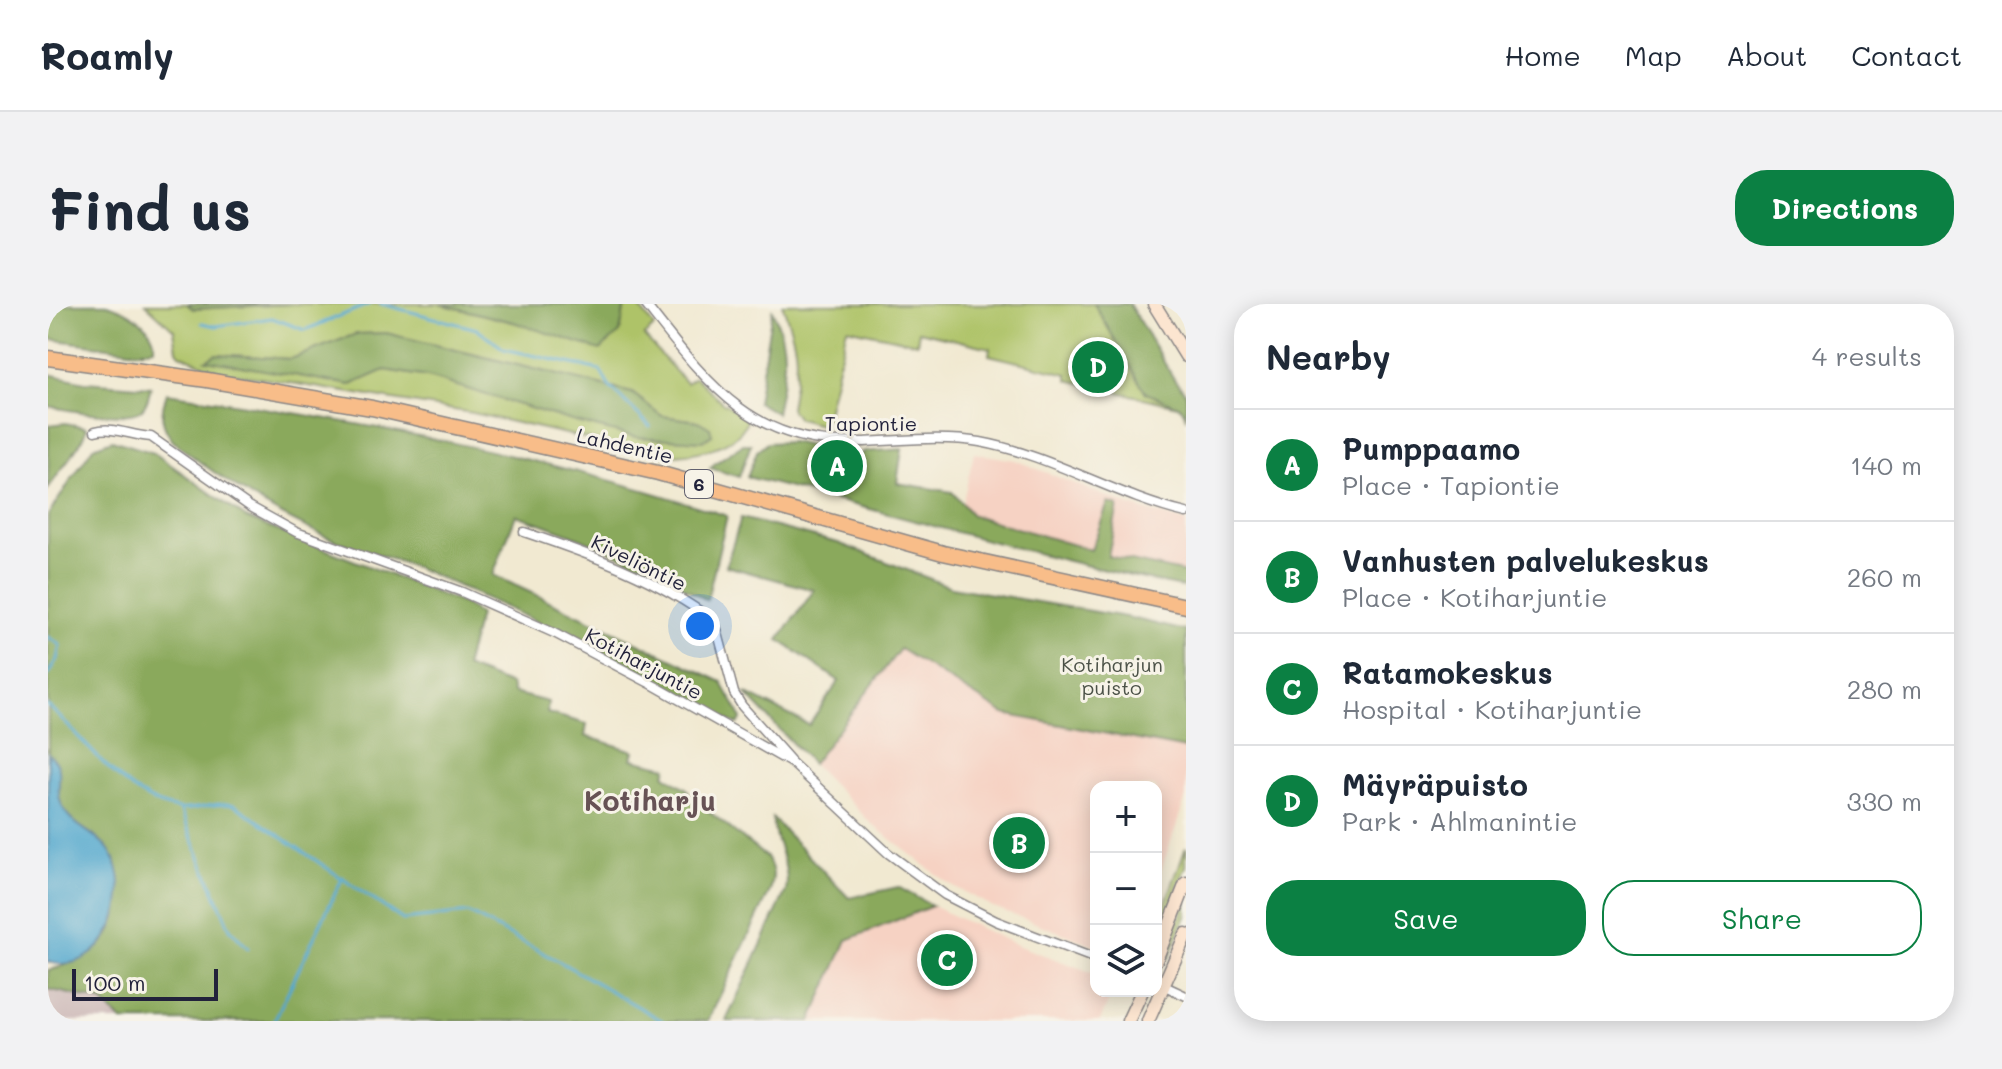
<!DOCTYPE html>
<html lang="en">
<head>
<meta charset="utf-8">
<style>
  body { margin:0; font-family:Mali,sans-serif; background:#f2f2f3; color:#1f2937 }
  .controls { position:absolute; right:24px; bottom:24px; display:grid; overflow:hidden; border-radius:16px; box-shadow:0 4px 20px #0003 }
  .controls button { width:72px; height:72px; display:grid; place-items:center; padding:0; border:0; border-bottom:2px solid #e0e1e3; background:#fff; color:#1f2937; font:40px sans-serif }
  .scale { position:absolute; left:24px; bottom:20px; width:146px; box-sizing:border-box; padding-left:8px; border:4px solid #22223b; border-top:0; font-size:22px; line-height:28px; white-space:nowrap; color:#22223b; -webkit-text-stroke:6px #f7f3e8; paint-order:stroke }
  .you { position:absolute; left:652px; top:322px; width:28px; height:28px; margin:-20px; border:6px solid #fff; border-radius:50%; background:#1a73e8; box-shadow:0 0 0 12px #1a73e833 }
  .badge { display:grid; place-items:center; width:52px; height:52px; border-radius:50%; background:#0b8043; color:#fff; font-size:26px; font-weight:700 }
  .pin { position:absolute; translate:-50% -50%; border:4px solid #fff; box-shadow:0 2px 8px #0006 }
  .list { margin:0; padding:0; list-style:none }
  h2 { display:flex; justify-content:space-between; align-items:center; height:104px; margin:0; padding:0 32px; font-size:34px }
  h2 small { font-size:26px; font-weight:400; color:#747a83 }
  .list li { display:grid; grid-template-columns:52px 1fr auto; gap:24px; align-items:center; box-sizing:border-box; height:112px; padding:0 32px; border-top:2px solid #e0e1e3 }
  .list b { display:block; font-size:30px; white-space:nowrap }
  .list p { margin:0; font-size:26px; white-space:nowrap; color:#747a83 }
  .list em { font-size:26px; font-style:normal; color:#747a83 }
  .actions { display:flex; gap:16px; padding:24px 32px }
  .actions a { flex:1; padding:18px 0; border:2px solid #0b8043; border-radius:32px; text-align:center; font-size:28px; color:#0b8043 }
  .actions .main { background:#0b8043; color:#fff }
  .icon { flex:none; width:44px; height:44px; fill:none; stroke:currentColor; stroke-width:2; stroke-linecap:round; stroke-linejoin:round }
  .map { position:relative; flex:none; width:1138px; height:717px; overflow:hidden; border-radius:32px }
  header { display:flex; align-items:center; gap:48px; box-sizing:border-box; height:112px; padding:0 40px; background:#fff; border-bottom:2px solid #e0e1e3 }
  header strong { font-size:38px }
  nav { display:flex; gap:44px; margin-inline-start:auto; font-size:28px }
  .intro { display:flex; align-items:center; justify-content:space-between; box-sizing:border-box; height:192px; padding:0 48px }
  h1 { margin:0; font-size:56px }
  .button { padding:20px 36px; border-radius:32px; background:#0b8043; color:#fff; font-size:28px; font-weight:700 }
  main { display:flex; gap:48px; padding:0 48px }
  aside { flex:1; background:#fff; border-radius:32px; box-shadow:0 4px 20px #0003 }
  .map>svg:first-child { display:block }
  .built { fill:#f6d2c3 }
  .industrial { fill:#d1bfbd }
  .green { fill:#aec367; stroke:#687251; stroke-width:2; fill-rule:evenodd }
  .forest { fill:#8aa95c; stroke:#56664c; stroke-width:2 }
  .water { fill:#51a7ce; stroke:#3a6484; stroke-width:2 }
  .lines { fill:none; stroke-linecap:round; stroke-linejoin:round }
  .stream { stroke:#51a7ce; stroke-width:3 }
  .minor-casing { stroke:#8a8686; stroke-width:11 }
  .secondary-casing { stroke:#8a8686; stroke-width:15 }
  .trunk-casing { stroke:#8a8686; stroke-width:17 }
  .minor { stroke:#fff; stroke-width:8 }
  .secondary { stroke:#fce5d0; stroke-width:12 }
  .trunk { stroke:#f8bd89; stroke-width:14 }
  .labels { text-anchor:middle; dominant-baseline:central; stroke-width:6; stroke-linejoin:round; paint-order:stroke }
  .shield { fill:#f7f3e8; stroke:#62616f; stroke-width:2 }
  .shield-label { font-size:18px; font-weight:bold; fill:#22223b }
  .street-label { font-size:20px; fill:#22223b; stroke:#f7f3e8 }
  .park-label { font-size:20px; fill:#4c5248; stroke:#f7f3e8 }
  .district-label { font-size:28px; font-weight:bold; fill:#675255; stroke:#f7f3e8 }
</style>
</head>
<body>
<header>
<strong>Roamly</strong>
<nav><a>Home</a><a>Map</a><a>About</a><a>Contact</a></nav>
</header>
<div class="intro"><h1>Find us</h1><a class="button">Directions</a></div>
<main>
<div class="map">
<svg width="1138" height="717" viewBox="0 0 1138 717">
  <rect width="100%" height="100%" fill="#f7f3e8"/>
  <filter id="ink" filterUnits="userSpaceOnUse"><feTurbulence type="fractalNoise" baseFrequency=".0125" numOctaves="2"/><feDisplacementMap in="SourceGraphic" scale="16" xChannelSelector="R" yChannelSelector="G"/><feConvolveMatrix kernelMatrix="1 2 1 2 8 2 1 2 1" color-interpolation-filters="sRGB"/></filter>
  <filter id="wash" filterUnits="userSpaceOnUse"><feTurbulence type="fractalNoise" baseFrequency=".006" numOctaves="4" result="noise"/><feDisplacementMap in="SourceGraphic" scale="32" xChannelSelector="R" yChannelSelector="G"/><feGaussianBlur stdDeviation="1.8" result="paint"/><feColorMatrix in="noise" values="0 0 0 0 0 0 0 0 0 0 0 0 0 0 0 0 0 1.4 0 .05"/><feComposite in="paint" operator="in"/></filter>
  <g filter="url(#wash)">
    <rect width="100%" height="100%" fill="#f1e9d1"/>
    <g class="built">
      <path d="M 926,149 L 967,156 L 1082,202 L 1138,218 L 1138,270 L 1081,261 L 912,210 Z"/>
      <path d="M 852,345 L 956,410 L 1138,445 L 1138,493 L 1108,581 L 1108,483 L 1048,483 L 1048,642 L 943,602 L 901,580 L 826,522 L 764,460 Z"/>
      <path d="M 884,602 L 971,642 L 1048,670 L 1048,687 L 1065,687 L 1052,717 L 763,717 L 799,636 Z"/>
    </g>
    <path class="industrial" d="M 0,685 L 53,697 L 74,717 L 0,717 Z"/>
    <g class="green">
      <path d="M 98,0 L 139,0 L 145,5 L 243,0 L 392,0 L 465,18 L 572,29 L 577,0 L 589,0 L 606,23 L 596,32 L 638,79 L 647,73 L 674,98 L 700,114 C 691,146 639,152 612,151 L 424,109 L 170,67 L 132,50 L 129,46 L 126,26 ZM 338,29 L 584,89 L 614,112 L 650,117 L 664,131 L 655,137 L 587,133 L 524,117 L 380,73 L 337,66 L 303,81 L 159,55 L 168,50 L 243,55 L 308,30 Z"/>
      <path d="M 734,0 L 1066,0 L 1133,103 L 1020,76 L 1020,70 L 941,51 L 942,44 L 871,27 L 869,39 L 799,24 L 776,122 L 750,115 L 742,104 C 750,55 752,47 734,0 Z"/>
      <path d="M 1138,543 L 1138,562 L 1108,640 L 1108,625 Z"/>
      <path d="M 1138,597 L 1138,612 L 1121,654 L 1116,651 Z"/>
    </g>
    <g class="forest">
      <path d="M 0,0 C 18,0 40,0 58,0 C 77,4 109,22 106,44 L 89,47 L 0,35 Z"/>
      <path d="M 139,0 L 243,0 L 145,5 Z"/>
      <path d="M 392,0 L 577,0 L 572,29 L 552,46 L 465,18 Z"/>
      <path d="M 1046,0 L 1081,0 L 1126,75 L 1138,89 L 1138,112 L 1133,103 L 1098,89 Z"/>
      <path d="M 724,6 C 743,44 736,69 728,109 L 709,98 Z"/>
      <path d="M 338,29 L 584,89 L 614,112 L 650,117 L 662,124 L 664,131 L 655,137 L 587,133 L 524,117 L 380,73 L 337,66 L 303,81 L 158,56 L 168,50 L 243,55 L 308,30 Z"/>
      <path d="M 0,70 L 37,78 L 103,83 C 101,91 99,101 93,106 C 80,117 17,106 0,102 Z"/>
      <path d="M 119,89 C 307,117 498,151 679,212 L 659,296 C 595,261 538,233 468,211 L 445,271 L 674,378 C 679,392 691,402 693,416 L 690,420 L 686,419 C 585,362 482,313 376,267 C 346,254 314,247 284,235 C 226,211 173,176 125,137 C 112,120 112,109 119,89 Z"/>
      <path d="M 17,119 L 39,123 L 36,133 L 0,185 L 1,121 Z"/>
      <path d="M 64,136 L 106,149 L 198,214 L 416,300 L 431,311 L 417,363 L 463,381 L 465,389 L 500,398 L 499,409 L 539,420 L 537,432 L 586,447 L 584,455 L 619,463 L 617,471 L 639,485 L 644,494 L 718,553 C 727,566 726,573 722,587 L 660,717 L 74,717 L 53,697 L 0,685 L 0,666 C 10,665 20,660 29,656 C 64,641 71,617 71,582 C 71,571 68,556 61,546 C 49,528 23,524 13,500 C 5,480 21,467 0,449 L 0,211 L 45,143 Z"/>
      <path d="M 743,138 L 772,144 L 768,164 L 804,176 L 814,148 L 854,145 L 849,179 L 904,188 L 924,211 L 1043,246 L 1060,199 L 1070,202 L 1060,252 L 1138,269 L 1138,284 C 990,253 846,210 699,173 L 709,147 L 719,139 Z"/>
      <path d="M 695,140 L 703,140 L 691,173 L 662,164 C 667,157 687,147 695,140 Z"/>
      <path d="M 693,214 L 790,239 L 903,283 L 1083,314 L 1138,327 L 1138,445 L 956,410 L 852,345 L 764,460 L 697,389 L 761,421 L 791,377 L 731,336 L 766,286 L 678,262 Z"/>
      <path d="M 724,514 L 801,594 L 850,583 L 884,602 L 799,636 L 763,717 L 678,717 L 738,587 C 743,562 726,539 724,514 Z"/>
    </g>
    <path class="water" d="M 0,449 C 21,467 5,479 13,499 C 22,524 49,528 61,546 C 91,588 58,674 0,658 Z"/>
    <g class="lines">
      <g class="stream">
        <path d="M 333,0 L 429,25 L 456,45 L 552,66 L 561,82 L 602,122"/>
        <path d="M 154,19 L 168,22 L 224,14 L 257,26 L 322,0"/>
        <path d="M 0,333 L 12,341 L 9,355 L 0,371"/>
        <path d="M 0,402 C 38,435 77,498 131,505 C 150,507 167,497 187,501 L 355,616 L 420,609 L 507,655 L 615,717"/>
        <path d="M 132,505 L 182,625 L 200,644"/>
        <path d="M 226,717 L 295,573"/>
      </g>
    </g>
  </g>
  <g filter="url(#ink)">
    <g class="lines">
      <g class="minor-casing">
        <g id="minor">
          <path d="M 597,0 C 657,76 702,142 810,138 C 851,137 892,131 932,138 C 1003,151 1067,192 1138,209"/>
          <path d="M 47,127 C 66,122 83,132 103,133 L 201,202 L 248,228 L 414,288 L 506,329 L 607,382 L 745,460 L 840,549 L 897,591 L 948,617 L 1048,655"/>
          <path d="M 476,228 C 544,251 609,274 667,318 L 686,389 L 694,402 L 742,456"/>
          <path d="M 1108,678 L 1138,692"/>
        </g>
      </g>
      <g class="secondary-casing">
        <g id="secondary">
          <path d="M 1106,0 L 1138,52"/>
          <path d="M 1108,656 L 1138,579"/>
          <path d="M 1080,717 L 1094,687"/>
          <path d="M 1100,717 L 1138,630"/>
        </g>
      </g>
      <g class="trunk-casing">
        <path id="trunk" d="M 0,54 L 159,76 L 324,104 L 610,169 L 895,249 L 1138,302"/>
      </g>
      <use href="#minor" class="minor"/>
      <use href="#secondary" class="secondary"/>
      <use href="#trunk" class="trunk"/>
    </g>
  </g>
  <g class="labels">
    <rect class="shield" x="637" y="166" width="28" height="28" rx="6"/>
    <g class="shield-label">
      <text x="651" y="180">6</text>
    </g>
    <g class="street-label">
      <text x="823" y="119">Tapiontie</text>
      <text transform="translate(577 141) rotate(13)">Lahdentie</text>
      <text transform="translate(591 258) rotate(26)">Kiveliöntie</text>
      <text transform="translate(596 359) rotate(28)">Kotiharjuntie</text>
    </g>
    <g class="park-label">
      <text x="1064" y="360">Kotiharjun<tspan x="1064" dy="23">puisto</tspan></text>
    </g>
    <g class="district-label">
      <text x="602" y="496">Kotiharju</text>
    </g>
  </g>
</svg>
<div class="controls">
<button>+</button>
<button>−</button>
<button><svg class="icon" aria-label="layers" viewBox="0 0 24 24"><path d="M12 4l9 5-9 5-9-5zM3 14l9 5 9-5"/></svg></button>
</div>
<div class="scale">100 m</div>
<div class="you"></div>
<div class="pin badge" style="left:789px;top:162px">A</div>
<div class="pin badge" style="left:971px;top:539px">B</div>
<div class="pin badge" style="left:899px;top:656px">C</div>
<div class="pin badge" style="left:1050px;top:63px">D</div>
</div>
<aside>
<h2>Nearby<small>4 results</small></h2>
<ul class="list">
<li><span class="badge">A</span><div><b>Pumppaamo</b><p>Place · Tapiontie</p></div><em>140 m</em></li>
<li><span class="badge">B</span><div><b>Vanhusten palvelukeskus</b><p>Place · Kotiharjuntie</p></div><em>260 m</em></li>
<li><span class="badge">C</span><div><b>Ratamokeskus</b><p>Hospital · Kotiharjuntie</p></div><em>280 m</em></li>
<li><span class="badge">D</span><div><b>Mäyräpuisto</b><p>Park · Ahlmanintie</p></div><em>330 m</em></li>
</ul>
<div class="actions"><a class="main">Save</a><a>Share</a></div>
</aside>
</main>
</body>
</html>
